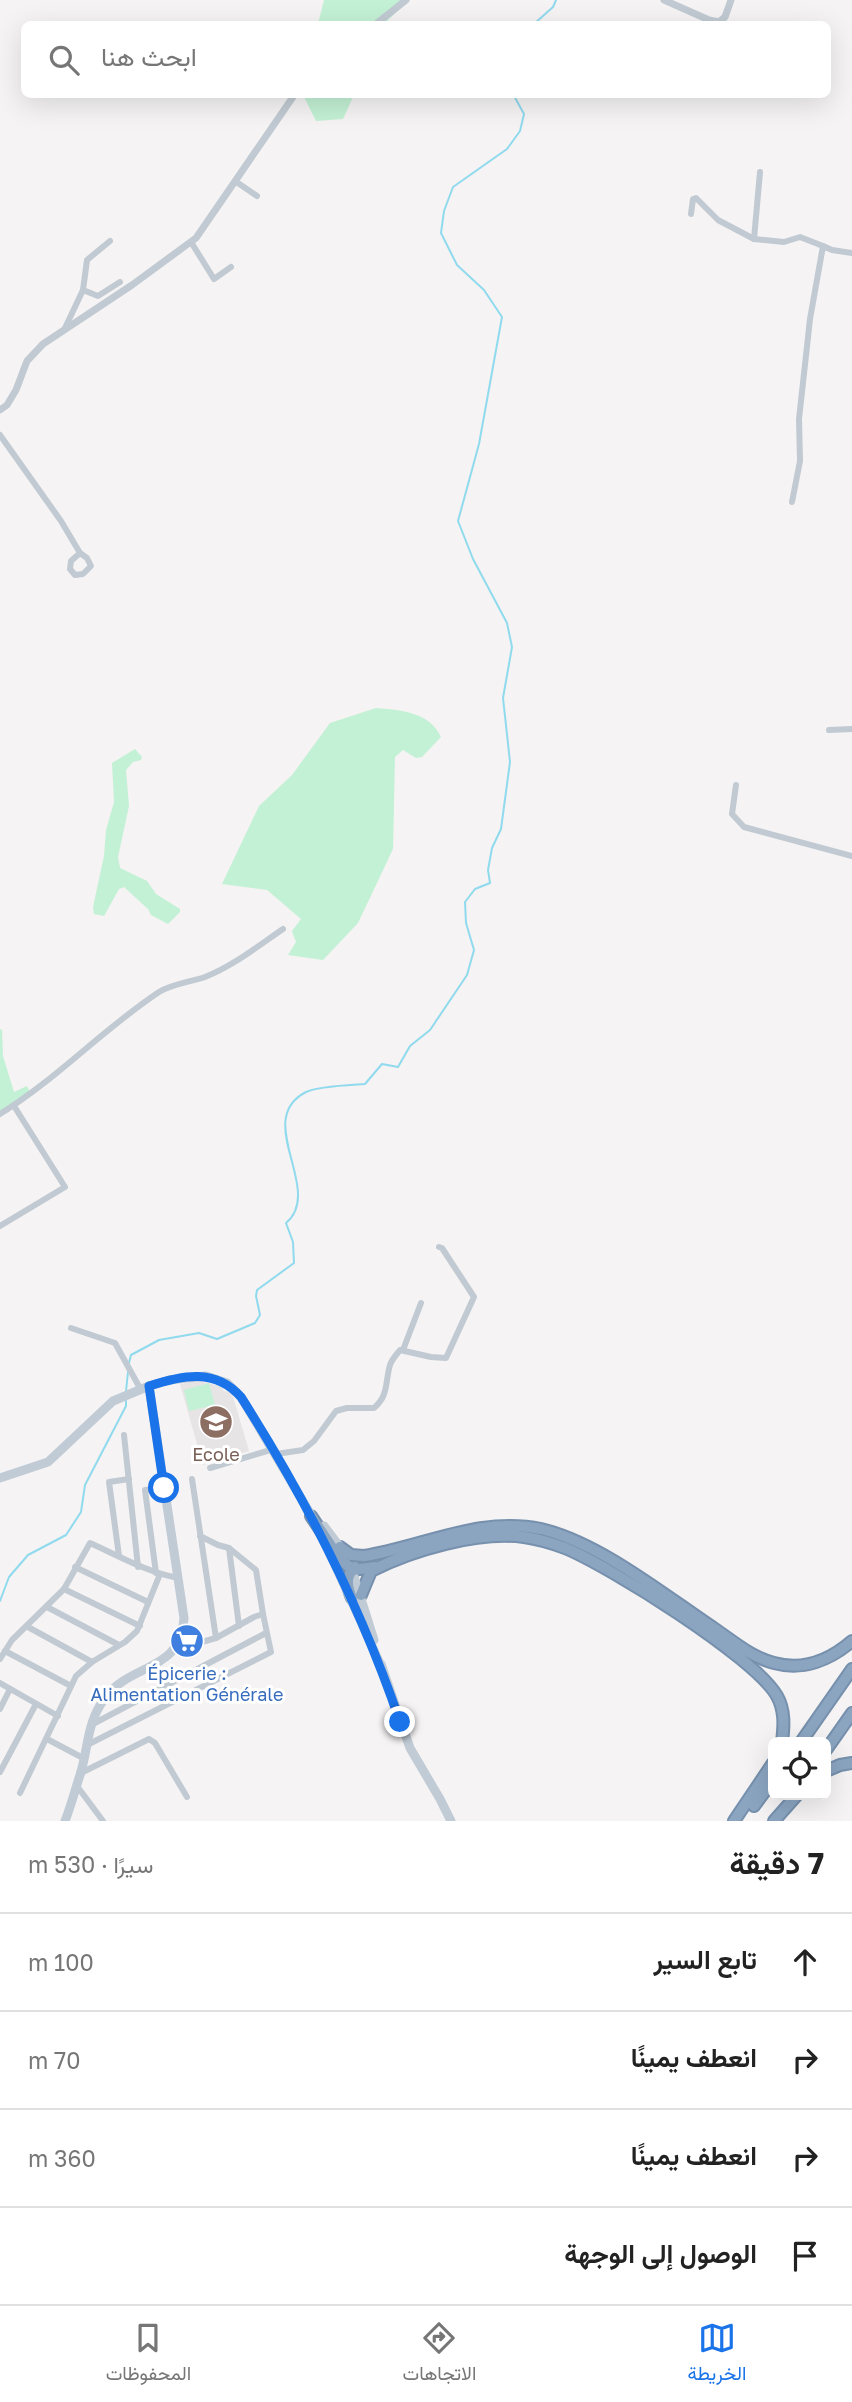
<!DOCTYPE html>
<html lang="ar">
<head>
<meta charset="utf-8">
<style>
  body { margin:0; font-family:"Golos Text",Vazirmatn,sans-serif; background:#f6f6f6; color:#222; direction:rtl }
  .controls { position:absolute; right:21px; bottom:21px; display:grid; overflow:hidden; border-radius:10px; box-shadow:0 7px 28px #0002 }
  .controls button { width:63px; height:63px; display:grid; place-items:center; padding:0; border:0; border-bottom:2px solid #e0e0e0; background:#fff; color:#222; font:35px sans-serif }
  .stop { position:absolute; width:21px; height:21px; margin:-16px; border:5px solid #1a73e8; border-radius:50%; background:#fff }
  .stop.end { background:#1a73e8; border-color:#fff; box-shadow:0 2px 7px #0008 }
  .list { margin:0; padding:0; list-style:none }
  h2 { display:flex; justify-content:space-between; align-items:center; height:91px; margin:0; padding:0 28px; font-size:30px }
  h2 small { font-size:23px; font-weight:400; color:#767676 }
  .list li { display:grid; grid-template-columns:46px 1fr auto; gap:21px; align-items:center; box-sizing:border-box; height:98px; padding:0 28px; border-top:2px solid #e0e0e0 }
  .list b { display:block; font-size:26px; white-space:nowrap }
  .list em { font-size:23px; font-style:normal; color:#767676 }
  .icon { flex:none; width:38px; height:38px; fill:none; stroke:currentColor; stroke-width:2; stroke-linecap:round; stroke-linejoin:round }
  .map { position:relative; flex:none; width:852px; height:1821px; overflow:hidden; direction:ltr }
  .search { position:absolute; background:#fff; box-shadow:0 7px 28px #0002; left:21px; right:21px; top:21px; height:77px; display:flex; align-items:center; gap:18px; box-sizing:border-box; padding:0 24px; border-radius:10px; color:#767676; font-size:26px }
  .sheet { height:483px; background:#fff }
  nav { display:flex; justify-content:space-around; align-items:center; box-sizing:border-box; height:98px; border-top:2px solid #e0e0e0; background:#fff; font-size:19px; color:#767676 }
  nav a { display:grid; justify-items:center; gap:4px }
  nav .on { color:#1a73e8 }
  .map>svg:first-child { display:block }
  .education { fill:#e6e4e5 }
  .green { fill:#c3f1d5 }
  .lines { fill:none; stroke-linecap:round; stroke-linejoin:round }
  .stream { stroke:#90daee; stroke-width:2 }
  .motorway-casing { stroke:#7690ad; stroke-width:14 }
  .minor { stroke:#c1cad2; stroke-width:6 }
  .tertiary { stroke:#c1cad2; stroke-width:7 }
  .secondary { stroke:#c1cbd6; stroke-width:9 }
  .motorway { stroke:#8ba5c1; stroke-width:10 }
  .route { stroke:#1a73e8; stroke-width:9 }
  .labels { text-anchor:middle; dominant-baseline:central; stroke-width:6; stroke-linejoin:round; paint-order:stroke }
  .education-label { font-size:18px; fill:#785e54; stroke:#fff }
  .shop-label { font-size:18px; fill:#366cbe; stroke:#fff }
</style>
</head>
<body>
<div class="map">
<svg width="852" height="1821" viewBox="0 0 852 1821">
  <rect width="100%" height="100%" fill="#f5f3f3"/>
  <path class="education" d="M 199,1381 L 220,1386 L 224,1391 L 232,1393 L 249,1451 L 203,1465 L 180,1384 Z"/>
  <g class="green">
    <path d="M 324,0 L 409,0 L 384,24 L 318,24 Z"/>
    <path d="M 303,95 L 354,95 L 343,119 L 316,121 Z"/>
    <path d="M 376,708 C 400,710 430,712 441,737 L 422,757 L 416,758 L 403,750 L 395,757 L 393,849 L 358,923 L 323,960 L 288,955 L 296,942 L 292,931 L 301,919 L 267,890 L 222,884 L 259,806 L 292,775 L 330,723 Z"/>
    <path d="M 135,749 L 142,757 L 141,760 L 133,762 L 126,770 L 129,806 L 118,857 L 120,868 L 147,881 L 156,894 L 180,909 L 180,912 L 168,924 L 151,915 L 148,909 L 124,887 L 119,889 L 104,916 L 94,914 L 93,907 L 104,856 L 106,830 L 114,802 L 112,763 Z"/>
    <path d="M 2,1029 L 3,1056 L 14,1092 L 27,1086 L 30,1092 L 0,1112 L 0,1030 Z"/>
    <path d="M 209,1383 L 215,1405 L 189,1411 L 184,1390 Z"/>
  </g>
  <g class="lines">
    <g class="stream">
      <path d="M 534,24 L 553,7 L 556,0"/>
      <path d="M 129,1363 L 131,1355 L 159,1340 L 199,1333 L 217,1339 L 255,1323 L 260,1315 L 256,1296 L 257,1290 L 294,1263 L 293,1242 L 286,1223 C 325,1190 252,1120 306,1092 C 318,1086 351,1085 365,1084 L 382,1064 L 398,1067 L 410,1046 L 430,1030 L 467,975 L 474,950 L 466,923 L 465,902 L 475,889 L 490,883 L 488,870 L 492,848 L 501,829 L 510,762 L 503,698 L 512,647 L 507,623 L 473,559 L 458,521 L 479,444 L 502,317 L 484,290 L 457,265 L 441,233 L 444,211 L 453,187 L 507,149 L 520,131 L 524,114 L 513,94"/>
      <path d="M 126,1391 L 128,1372"/>
      <path d="M 0,1601 L 9,1577 L 28,1555 L 66,1535 L 81,1512 L 85,1485 L 126,1406 L 126,1400"/>
    </g>
    <g class="motorway-casing">
      <g id="motorway">
        <path d="M 311,1516 L 338,1556 L 352,1570 L 375,1567"/>
        <path d="M 340,1547 L 351,1555 L 364,1556 C 422,1547 480,1516 541,1529 C 600,1543 664,1595 715,1629 C 734,1642 751,1657 774,1663 C 803,1671 830,1660 852,1641"/>
        <path d="M 361,1595 L 371,1571 C 412,1550 478,1531 524,1537 C 538,1539 552,1543 565,1548 C 609,1566 755,1657 777,1696 C 785,1710 784,1726 782,1742"/>
        <path d="M 352,1598 C 347,1586 345,1577 355,1567"/>
        <path d="M 801,1742 L 852,1669"/>
        <path d="M 826,1750 L 852,1713"/>
        <path d="M 826,1771 L 840,1765 L 852,1763"/>
        <path d="M 754,1806 L 773,1780"/>
        <path d="M 734,1821 L 773,1763"/>
        <path d="M 774,1821 L 797,1795"/>
      </g>
    </g>
    <g class="minor">
      <path d="M 235,181 L 257,196"/>
      <path d="M 691,214 L 693,199 L 696,198 L 718,220 L 754,239 L 784,242 L 800,237 L 823,246"/>
      <path d="M 754,239 L 760,172"/>
      <path d="M 191,242 L 214,279 L 231,267"/>
      <path d="M 83,290 L 98,296 L 120,282"/>
      <path d="M 65,328 L 83,290 L 87,260 L 110,241"/>
      <path d="M 0,435 L 61,521 L 80,553"/>
      <path d="M 792,502 L 800,461 L 799,419 L 810,319 L 823,246 L 832,250 L 852,253"/>
      <path d="M 80,553 L 87,558 L 91,566 L 83,574 L 75,575 L 70,569 L 71,561 Z"/>
      <path d="M 829,730 L 852,729"/>
      <path d="M 736,785 L 732,814 L 744,827 L 852,856"/>
      <path d="M 0,1114 C 57,1079 103,1029 159,992 C 172,984 190,982 205,977 C 233,966 258,946 283,929"/>
      <path d="M 0,1226 L 65,1187 L 14,1106"/>
      <path d="M 71,1328 L 115,1343 L 141,1390"/>
      <path d="M 403,1350 L 421,1303"/>
      <path d="M 124,1435 L 138,1567"/>
      <path d="M 276,1454 L 303,1450 L 314,1441 L 336,1411 L 347,1408 L 374,1408 C 389,1395 385,1382 390,1365 C 392,1359 397,1354 400,1350 L 431,1357 L 446,1358 L 474,1297 L 442,1248 L 439,1247"/>
      <path d="M 210,1468 L 274,1449"/>
      <path d="M 192,1479 L 216,1638"/>
      <path d="M 200,1536 L 218,1545 L 229,1548 L 256,1570 L 263,1614"/>
      <path d="M 229,1548 L 239,1626"/>
      <path d="M 119,1556 L 109,1482 L 129,1479"/>
      <path d="M 75,1567 L 148,1602"/>
      <path d="M 156,1573 L 145,1490 L 164,1488"/>
      <path d="M 64,1589 L 140,1626"/>
      <path d="M 47,1607 L 119,1645"/>
      <path d="M 28,1627 L 92,1662"/>
      <path d="M 5,1651 L 71,1686"/>
      <path d="M 0,1659 L 12,1640 L 64,1589 L 90,1543 C 119,1556 146,1572 178,1578"/>
      <path d="M 0,1683 L 58,1716"/>
      <path d="M 0,1709 L 10,1689"/>
      <path d="M 91,1725 L 266,1633"/>
      <path d="M 47,1739 L 83,1758"/>
      <path d="M 87,1745 L 271,1652 L 263,1614 L 254,1617 L 216,1638 L 173,1650"/>
      <path d="M 0,1772 L 36,1704"/>
      <path d="M 81,1773 L 149,1739 L 155,1743 L 187,1797"/>
      <path d="M 77,1786 L 103,1821"/>
      <path d="M 20,1793 L 76,1676 L 92,1662 L 125,1642 L 137,1631 L 160,1574"/>
    </g>
    <g class="tertiary">
      <path d="M 664,0 L 709,20 L 719,22 L 725,17 L 731,0"/>
      <path d="M 376,24 L 406,0"/>
      <path d="M 0,410 L 7,405 L 16,390 L 27,361 L 43,344 L 132,285 L 196,238 L 295,94"/>
    </g>
    <g class="secondary">
      <path d="M 0,1478 L 48,1462 L 113,1401 L 149,1386 L 169,1380 L 206,1376 L 227,1383 L 241,1397 L 314,1520"/>
      <path d="M 324,1526 L 343,1551"/>
      <path d="M 326,1545 L 382,1668"/>
      <path d="M 351,1567 L 374,1640"/>
      <path d="M 381,1664 L 410,1748 L 440,1799 L 451,1821"/>
      <path d="M 65,1821 C 71,1806 75,1790 80,1775 C 89,1747 86,1723 105,1698 C 131,1662 181,1673 184,1618 L 149,1386"/>
    </g>
    <use href="#motorway" class="motorway"/>
  </g>
  <g class="lines">
    <path class="route" d="M 164,1488 L 149,1386 C 183,1375 215,1368 241,1397 C 306,1499 361,1607 400,1722"/>
  </g>
  <defs>
    <g id="school-disc" transform="scale(1.75)"><circle r="9.5" fill="#8d6e63" stroke="#fff"/><path d="M0-5L7-2L0 1L-7-2ZM-4 1L0 2.5L4 1V4Q0 6-4 4Z" fill="#fff"/></g>
    <g id="supermarket-disc" transform="scale(1.75)"><circle r="9.5" fill="#3f7fe0" stroke="#fff"/><path d="M-6-5.5h2.5l.6 2H6L4.5 2H-2.5L-4.4-4H-6ZM-1.5 3.2a1.3 1.3 0 1 0 .1 0ZM3 3.2a1.3 1.3 0 1 0 .1 0Z" fill="#fff"/></g>
  </defs>
  <g fill-rule="evenodd">
    <use href="#school-disc" x="216" y="1422"/>
    <use href="#supermarket-disc" x="187" y="1641"/>
  </g>
  <g class="labels">
    <g class="education-label">
      <text x="216" y="1454">Ecole</text>
    </g>
    <g class="shop-label">
      <text x="187" y="1673">Épicerie :<tspan x="187" dy="21">Alimentation Générale</tspan></text>
    </g>
  </g>
</svg>
<div class="controls">
<button><svg class="icon" aria-label="locate" viewBox="0 0 24 24"><circle cx="12" cy="12" r="6"/><path d="M12 2v4M12 18v4M2 12h4M18 12h4"/></svg></button>
</div>
<div class="stop" style="left:164px;top:1488px"></div>
<div class="stop end" style="left:400px;top:1722px"></div>
<div class="search"><svg class="icon" aria-label="search" viewBox="0 0 24 24"><circle cx="10" cy="10" r="6"/><path d="M15 15l6 6"/></svg>ابحث هنا</div>
</div>
<section class="sheet">
<h2>7 دقيقة<small>سيرًا · 530 m</small></h2>
<ul class="list">
<li><svg class="icon" aria-label="ahead" viewBox="0 0 24 24"><path d="M12 20V5M6 11l6-6 6 6"/></svg><div><b>تابع السير</b></div><em>100 m</em></li>
<li><svg class="icon" aria-label="right" viewBox="0 0 24 24"><path d="M7 20v-9h11M14 6l5 5-5 5"/></svg><div><b>انعطف يمينًا</b></div><em>70 m</em></li>
<li><svg class="icon" aria-label="right" viewBox="0 0 24 24"><path d="M7 20v-9h11M14 6l5 5-5 5"/></svg><div><b>انعطف يمينًا</b></div><em>360 m</em></li>
<li><svg class="icon" aria-label="arrive" viewBox="0 0 24 24"><path d="M6 21V4h12l-3 4 3 4H6"/></svg><div><b>الوصول إلى الوجهة</b></div></li>
</ul>
</section>
<nav>
<a class="on"><svg class="icon" aria-label="map" viewBox="0 0 24 24"><path d="M3 6l6-2 6 2 6-2v14l-6 2-6-2-6 2zM9 4v14M15 6v14"/></svg>الخريطة</a>
<a><svg class="icon" aria-label="directions" viewBox="0 0 24 24"><path d="M12 3l9 9-9 9-9-9zM9 14v-3h6M13 9l2 2-2 2"/></svg>الاتجاهات</a>
<a><svg class="icon" aria-label="saved" viewBox="0 0 24 24"><path d="M7 4h10v16l-5-4-5 4z"/></svg>المحفوظات</a>
</nav>
</body>
</html>
